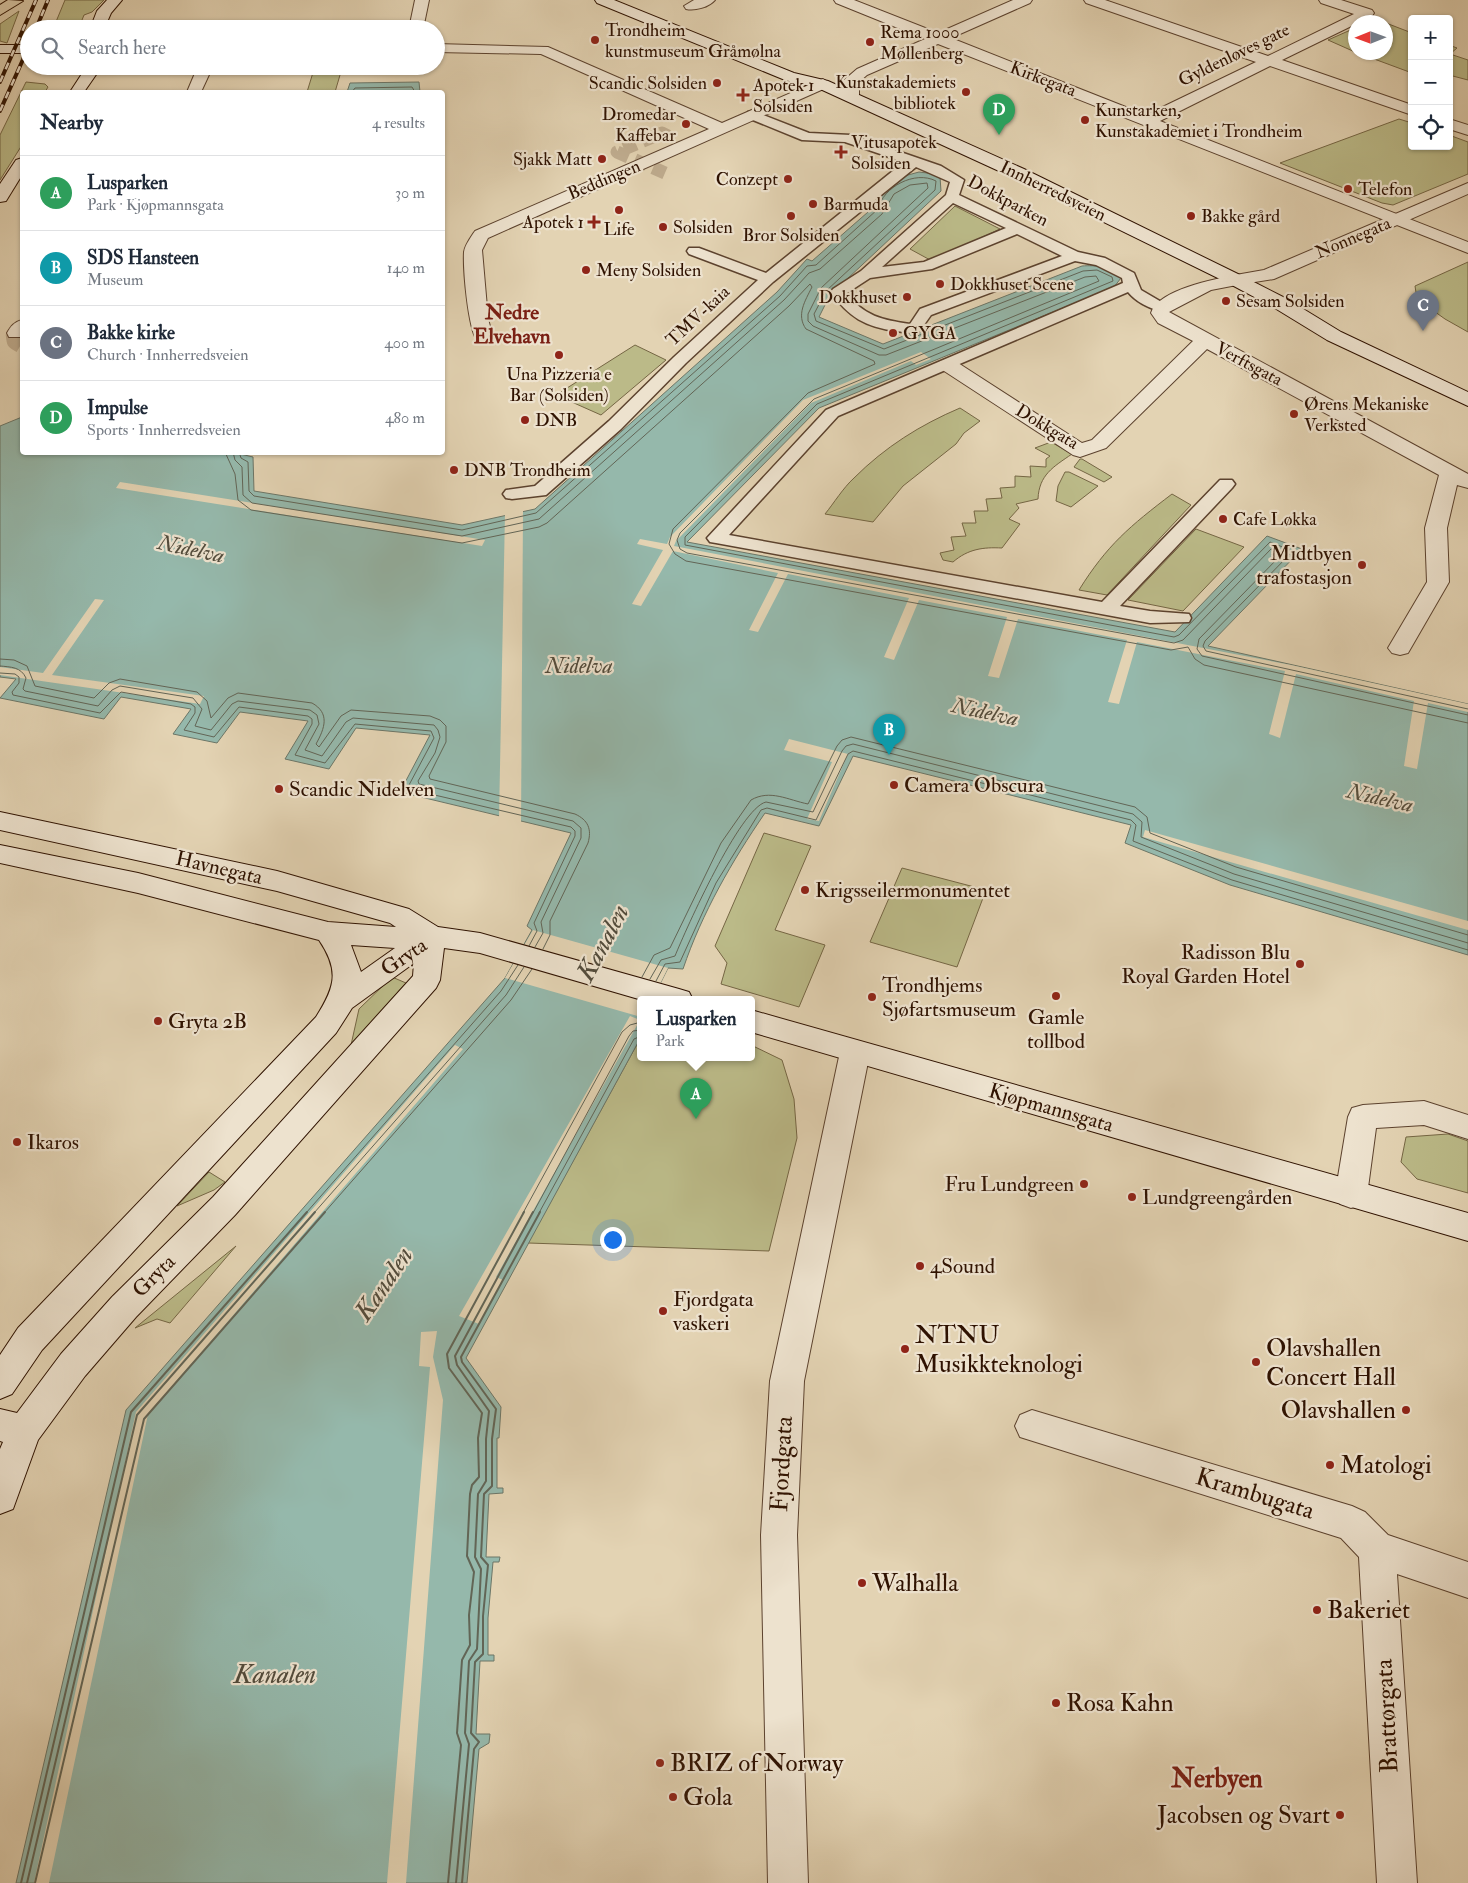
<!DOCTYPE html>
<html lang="en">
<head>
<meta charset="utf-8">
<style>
  body { margin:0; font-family:"IM FELL Double Pica",serif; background:#f6f6f7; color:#1f2937 }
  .controls { position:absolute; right:15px; top:15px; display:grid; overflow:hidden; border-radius:5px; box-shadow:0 1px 4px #0004 }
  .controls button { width:45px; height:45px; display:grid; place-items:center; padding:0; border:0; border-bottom:1px solid #e0e1e3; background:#fff; color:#1f2937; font:25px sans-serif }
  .compass { position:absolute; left:1348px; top:15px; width:45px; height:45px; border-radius:50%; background:#fff; box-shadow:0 1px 4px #0004; rotate:269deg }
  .you { position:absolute; left:612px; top:1239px; width:18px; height:18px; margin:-12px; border:4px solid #fff; border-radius:50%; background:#1a73e8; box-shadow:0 0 0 8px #1a73e833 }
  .badge { display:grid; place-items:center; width:32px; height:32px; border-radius:50%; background:#8f2418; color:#fff; font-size:16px; font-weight:700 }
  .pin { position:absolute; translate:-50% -41px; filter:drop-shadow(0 1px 2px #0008) }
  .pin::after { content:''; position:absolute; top:26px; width:18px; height:15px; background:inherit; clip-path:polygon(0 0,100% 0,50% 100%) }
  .popup { position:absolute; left:637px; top:996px; width:118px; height:65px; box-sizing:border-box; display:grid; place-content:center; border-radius:5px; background:#fff; filter:drop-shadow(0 1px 4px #0005); font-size:16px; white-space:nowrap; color:#747a83 }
  .popup b { font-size:19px; color:#1f2937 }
  .popup::after { content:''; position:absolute; left:50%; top:100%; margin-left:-10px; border:10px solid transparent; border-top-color:#fff }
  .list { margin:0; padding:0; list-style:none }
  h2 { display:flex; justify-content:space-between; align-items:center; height:65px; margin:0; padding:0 20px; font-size:21px }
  h2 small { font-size:16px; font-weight:400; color:#747a83 }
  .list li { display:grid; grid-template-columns:32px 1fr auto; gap:15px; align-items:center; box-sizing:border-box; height:75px; padding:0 20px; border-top:1px solid #e0e1e3 }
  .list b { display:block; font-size:19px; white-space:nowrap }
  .list p { margin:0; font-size:16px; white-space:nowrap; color:#747a83 }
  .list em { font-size:16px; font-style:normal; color:#747a83 }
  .icon { flex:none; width:28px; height:28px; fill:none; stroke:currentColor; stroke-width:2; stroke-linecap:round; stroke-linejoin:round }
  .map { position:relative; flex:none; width:1468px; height:1883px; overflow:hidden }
  .search { position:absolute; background:#fff; box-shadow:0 1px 4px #0004; left:20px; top:20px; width:425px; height:55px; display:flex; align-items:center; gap:12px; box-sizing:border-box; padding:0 18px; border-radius:28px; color:#747a83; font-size:19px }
  .panel { position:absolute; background:#fff; box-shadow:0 1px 4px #0004; left:20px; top:90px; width:425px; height:365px; border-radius:5px }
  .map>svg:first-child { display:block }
  .green { fill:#bbba88; stroke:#756644 }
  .water { fill:#95b8ab; stroke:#6c7667 }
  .pier { fill:#e3d3b3 }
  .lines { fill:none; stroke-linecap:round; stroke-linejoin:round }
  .shore-far1 { stroke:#626556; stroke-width:1 }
  .shore { stroke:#626556; stroke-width:2 }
  .pedestrian-tunnel { stroke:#bfac8f; stroke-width:13; stroke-dasharray:13 7; stroke-linecap:butt }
  .minor-tunnel { stroke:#bfac8f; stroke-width:21; stroke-dasharray:21 11; stroke-linecap:butt }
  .pedestrian-casing { stroke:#5c422e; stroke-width:3 }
  .minor-casing { stroke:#5c422e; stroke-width:2 }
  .tertiary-casing { stroke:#5c422e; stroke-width:2 }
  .secondary-casing { stroke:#2f1201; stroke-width:2 }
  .trunk-casing { stroke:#2f1201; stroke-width:2 }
  .pedestrian { fill:#ede2ce; fill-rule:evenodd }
  .minor { fill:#ede2ce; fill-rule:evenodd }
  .tertiary { fill:#ede2ce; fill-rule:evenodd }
  .secondary { fill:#ede2ce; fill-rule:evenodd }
  .trunk { fill:#e3d3b3; fill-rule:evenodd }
  .rail-casing { stroke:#2f1201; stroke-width:4 }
  .rail { stroke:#ede2ce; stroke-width:2.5; stroke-dasharray:7; stroke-linecap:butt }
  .poi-dot { fill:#8f2418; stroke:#ede2ce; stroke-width:2 }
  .labels { text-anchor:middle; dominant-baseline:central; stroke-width:4.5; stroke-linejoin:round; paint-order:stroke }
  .far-poi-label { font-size:18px; fill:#2f1201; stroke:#ede2ce; text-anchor:start }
  .far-street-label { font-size:18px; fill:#2f1201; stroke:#ede2ce }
  .far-district-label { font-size:21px; font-weight:bold; fill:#7a1f14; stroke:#ede2ce }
  .poi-label { font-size:21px; fill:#2f1201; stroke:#ede2ce; text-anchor:start }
  .street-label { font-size:21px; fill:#2f1201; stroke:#ede2ce }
  .water-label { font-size:22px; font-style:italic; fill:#534c3c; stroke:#ede2ce }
  .near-poi-label { font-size:25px; fill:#2f1201; stroke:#ede2ce; text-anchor:start }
  .near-street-label { font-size:25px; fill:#2f1201; stroke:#ede2ce }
  .near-water-label { font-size:26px; font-style:italic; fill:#534c3c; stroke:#ede2ce }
  .near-neighbourhood-label { font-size:26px; font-weight:bold; fill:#7a1f14; stroke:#ede2ce }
</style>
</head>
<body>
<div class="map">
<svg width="1468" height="1883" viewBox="0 0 1468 1883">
  <rect width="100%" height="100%" fill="#e3d3b3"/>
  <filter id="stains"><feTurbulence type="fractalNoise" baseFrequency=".004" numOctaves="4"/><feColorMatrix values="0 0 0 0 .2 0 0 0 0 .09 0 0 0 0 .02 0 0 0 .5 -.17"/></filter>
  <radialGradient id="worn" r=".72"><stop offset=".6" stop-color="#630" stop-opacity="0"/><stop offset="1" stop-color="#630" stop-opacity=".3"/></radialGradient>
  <g class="green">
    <path d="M 65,0 L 104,0 L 92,12 L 84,15 L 80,25 L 75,29 L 53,29 Z"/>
    <path d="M 19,11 L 7,43 L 0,41 L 0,24 Z"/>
    <path d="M 1386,23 L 1412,33 L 1412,73 L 1358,53 L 1386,52 Z"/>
    <path d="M 1355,28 L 1355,52 L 1328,40 Z"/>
    <path d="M 1449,45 L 1457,48 L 1450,54 L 1468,60 L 1468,80 L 1449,75 Z"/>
    <path d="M 315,66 L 345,66 L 339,72 L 340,75 L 335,92 L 307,92 Z"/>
    <path d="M 26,82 L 45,84 L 48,87 L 45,92 L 22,92 L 22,145 L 0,180 L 0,135 Z"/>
    <path d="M 1399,119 L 1412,123 L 1412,146 L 1449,146 L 1449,135 L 1468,142 L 1468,174 L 1393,205 L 1382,203 L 1280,163 Z"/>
    <path d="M 955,206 L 1000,229 L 932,261 L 910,249 Z"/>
    <path d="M 1468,262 L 1468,332 L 1445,319 L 1417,299 L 1415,286 Z"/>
    <path d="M 635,345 L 666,360 L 601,415 L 556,395 Z"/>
    <path d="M 960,408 L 980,421 L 964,433 L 956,444 L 903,486 L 873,522 L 825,514 C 834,503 843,488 854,478 C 885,447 920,425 960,408 Z"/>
    <path d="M 1051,442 L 1072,454 C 1053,467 1039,475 1038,499 L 1016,504 L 1019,508 L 1009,519 L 1020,524 L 1002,548 C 983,547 968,549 953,562 L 943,560 L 940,553 L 954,550 L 951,537 L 966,536 L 962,523 L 976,523 L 974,511 L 988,511 L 986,499 L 1002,498 L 1000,488 L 1015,487 L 1015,476 L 1031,477 L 1030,466 L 1046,467 L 1046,459 L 1050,456 L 1035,448 Z"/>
    <path d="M 1080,459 L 1082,459 L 1112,477 L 1104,482 L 1074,467 Z"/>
    <path d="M 1065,472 L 1069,472 L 1098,486 L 1071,507 L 1056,501 L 1058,486 Z"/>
    <path d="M 1172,494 L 1191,505 L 1107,595 L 1079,590 C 1107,545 1130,526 1172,494 Z"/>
    <path d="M 1196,529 L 1244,547 L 1183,611 L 1128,600 Z"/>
    <path d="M 764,833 L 811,846 L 775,930 L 825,945 L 799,1007 L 721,984 L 727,963 L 715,946 Z"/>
    <path d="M 902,868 L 986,890 L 957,967 L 870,942 Z"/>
    <path d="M 392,977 L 406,983 L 351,1045 L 359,1009 Z"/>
    <path d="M 641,1037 L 641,1058 L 751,1058 L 751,1045 L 782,1060 L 794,1099 L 797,1138 L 769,1251 L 528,1243 Z"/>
    <path d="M 1448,1134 L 1468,1141 L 1468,1193 L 1417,1179 L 1401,1162 L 1406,1137 Z"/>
    <path d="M 209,1172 L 225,1182 L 214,1190 L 177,1206 Z"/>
    <path d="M 236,1246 L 170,1323 L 157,1319 L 135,1328 Z"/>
  </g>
  <g class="water">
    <path d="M 419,82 L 420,92 L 347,92 L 350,83 Z"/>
    <path d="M 919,172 L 935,174 L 940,177 L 941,191 L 830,295 L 819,317 L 883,344 L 1082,266 C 1095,265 1112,266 1121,278 L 1114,287 L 819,408 L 687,542 L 1175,632 L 1267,536 L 1302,549 L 1208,646 L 1468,704 L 1468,955 L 1230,885 L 1125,843 L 1131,825 L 853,756 L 819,826 L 765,813 C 732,861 702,913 683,969 L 668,968 L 652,1000 L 641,1000 L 641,1037 L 466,1358 L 501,1407 L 499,1438 L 497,1438 L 497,1488 L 503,1488 L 503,1493 L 489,1494 L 486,1557 L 500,1557 L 499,1562 L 493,1562 L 488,1618 L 488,1655 L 494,1655 L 494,1661 L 480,1661 L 476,1734 L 490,1734 L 489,1743 L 479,1749 L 467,1883 L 16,1883 L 126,1410 L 505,978 L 532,930 L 527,926 L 571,833 L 400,792 L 430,735 L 356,728 L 329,769 L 285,759 L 308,721 L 240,712 L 217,743 L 173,734 L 191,709 L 121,697 L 104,719 L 0,698 L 16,679 L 0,677 L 0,426 L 22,417 L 22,452 L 232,452 L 253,457 L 254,491 L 462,525 L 535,509 L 777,292 L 807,259 L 812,261 L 876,205 L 870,202 L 897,178 Z"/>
  </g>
  <g class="pier">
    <path d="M 921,352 L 931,359 L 916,365 L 911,361 L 811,403 L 676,541 L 674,546 L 1291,665 L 1468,704 L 1468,712 L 1428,703 L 1417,769 L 1404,766 L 1414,701 L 1296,674 L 1280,738 L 1269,734 L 1285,671 L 1137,642 L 1119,704 L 1108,702 L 1127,640 L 1018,619 L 999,678 L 988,676 L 1007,617 L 919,600 L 894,660 L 884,657 L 909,598 L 788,574 L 758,632 L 749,630 L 778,573 L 673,551 L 641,606 L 632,604 L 663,550 L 637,544 L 640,539 L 667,544 L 670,537 L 803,400 Z"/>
    <path d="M 120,482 L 485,540 L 482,546 L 116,488 Z"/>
    <path d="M 523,509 L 521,823 L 499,818 L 505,513 Z"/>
    <path d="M 95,599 L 104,600 L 52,675 L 204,696 L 200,704 L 0,675 L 0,667 L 43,673 Z"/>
    <path d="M 789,739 L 848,754 L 819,821 L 807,819 L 832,762 L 784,750 Z"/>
    <path d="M 1145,830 L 1468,921 L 1468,930 L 1143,837 Z"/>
    <path d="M 533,930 L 668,968 L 652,1000 L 641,1000 L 641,1017 L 505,978 Z"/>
    <path d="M 630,1016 L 640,1020 L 496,1277 L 503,1280 L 479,1324 L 459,1316 Z"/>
    <path d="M 455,1045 L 463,1049 L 148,1414 L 49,1883 L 34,1883 L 136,1412 Z"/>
    <path d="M 437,1331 L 433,1357 L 443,1400 L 406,1883 L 387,1883 L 430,1367 L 419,1366 L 421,1332 Z"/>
  </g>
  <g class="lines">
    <g class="shore-far1">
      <path d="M 352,92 L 355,88 L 412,87 L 415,92"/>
      <path d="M 225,452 L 235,474 L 238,500 L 251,510 L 462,543 L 539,527 L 547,523 L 789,306 L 810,284 L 812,287 C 805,301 796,315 806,329 L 874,361 L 875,364 L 808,393 L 673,529 L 669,544 L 675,554 L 686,561 L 1171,650 L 1188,647 L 1195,659 L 1204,665 L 1468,723"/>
      <path d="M 233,452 L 235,460 L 242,467 L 243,495 L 252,503 L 462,536 L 539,519 L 784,300 L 809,273 L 820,269 L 882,214 L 894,194 L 910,185 L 927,183 L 928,188 L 821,288 L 808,314 L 808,321 L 813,326 L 879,355 L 886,355 L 1085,277 L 1096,276 L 1099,281 L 814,399 L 680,533 L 677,540 L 680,549 L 687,553 L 1174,643 L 1183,640 L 1271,549 L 1279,552 L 1280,556 L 1199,639 L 1197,649 L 1202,656 L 1468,715"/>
      <path d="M 239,452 L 241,458 L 248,462 L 249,491 L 254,496 L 462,530 L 536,513 L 780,296 L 807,266 L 816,265 L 878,209 C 883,187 915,170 936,181 L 935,190 L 826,291 L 814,314 L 816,321 L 884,349 L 1083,271 L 1097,270 L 1112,277 L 1113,281 L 817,404 L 685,537 L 685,545 L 1174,637 L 1179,635 L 1270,542 L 1290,550 L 1291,553 L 1205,641 L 1203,646 L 1206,651 L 1468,709"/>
      <path d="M 0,659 L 14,660 L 27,666 L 35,686 L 94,698 L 109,683 L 120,679 L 197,692 L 207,701 L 211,718 L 228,698 L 238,693 L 312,703 C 330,713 325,728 316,744 L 319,747 L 341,716 L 351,710 L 430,716 L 440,720 L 446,726 L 446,742 L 429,776 L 430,779 L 575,814 C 588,820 592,829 588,843 L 550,921 L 550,935 L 543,949"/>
      <path d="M 0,666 C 11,667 21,667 26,678 L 23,689 L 25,691 L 98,706 L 112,690 L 120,686 L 193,698 L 202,709 L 195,726 L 211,730 L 232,704 L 238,701 L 310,710 L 317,715 L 319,724 L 305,750 L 322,756 L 346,722 L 353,718 L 434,725 L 438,730 L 440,737 L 435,753 L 418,781 L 419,784 L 573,821 L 581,828 L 581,838 L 541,922 L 543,933 L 535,947"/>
      <path d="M 0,673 L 15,674 L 19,677 L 19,683 L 12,692 L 13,695 L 100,713 L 121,692 L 191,704 L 195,707 L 195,713 L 184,730 L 214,737 L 239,707 L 308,716 L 312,719 L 312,724 L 295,755 L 325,763 L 355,724 L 431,731 L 434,738 L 409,785 L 409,789 L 571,827 L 575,831 L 575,836 L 534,923 L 537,931 L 529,946"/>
      <path d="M 642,977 L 654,955 L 670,948 L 721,843 L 751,800 C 770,789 788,800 808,804 L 837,746 L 842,740 L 851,737 L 1135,807 L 1147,817 L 1150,833 L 1236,867 L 1468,935"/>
      <path d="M 650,979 L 661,960 L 675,956 C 686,929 740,808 766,802 L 813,812 L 842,751 L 846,746 L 853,744 L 1133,814 L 1142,822 L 1141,837 L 1234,874 L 1468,943"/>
      <path d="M 656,981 L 665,964 L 680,962 L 716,883 L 761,810 L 767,808 L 816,820 L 848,754 L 853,751 L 1131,820 L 1136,825 L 1133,841 L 1232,880 L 1468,950"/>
      <path d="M 306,1213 L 501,991 L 518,965"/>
      <path d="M 314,1213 L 506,995 L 524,967"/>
      <path d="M 324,1213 L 511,1000 L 532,969"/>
      <path d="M 523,1213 L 622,1032 L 630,1025 L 641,1022"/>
      <path d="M 533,1213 L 629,1036 L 633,1031 L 641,1030"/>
      <path d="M 539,1213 L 634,1039 L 641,1036"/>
    </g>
    <g class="shore">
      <path d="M 21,1883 L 131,1412 L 307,1212"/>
      <path d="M 27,1883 L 137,1415 L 315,1212"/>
      <path d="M 35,1883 L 144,1419 L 325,1212"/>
      <path d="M 448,1883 L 461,1745 L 457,1733 L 462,1660 L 470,1645 L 469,1615 L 474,1572 L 467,1556 L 470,1494 L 472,1485 L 479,1477 L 478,1438 L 482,1413 L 449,1368 L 447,1354 L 524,1212"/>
      <path d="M 456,1883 L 469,1744 L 465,1733 L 469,1661 L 477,1649 L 481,1569 L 475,1557 L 478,1494 L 486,1481 L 486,1439 L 489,1411 L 457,1365 L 455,1356 L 533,1212"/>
      <path d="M 462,1883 L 474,1749 L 479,1742 L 471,1733 L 475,1662 L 483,1654 L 483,1616 L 488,1565 L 481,1557 L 484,1494 L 492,1486 L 492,1439 L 496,1409 L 462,1362 L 461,1357 L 540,1212"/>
    </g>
    <path class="pedestrian-tunnel" d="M 665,173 L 617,152 L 662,133 L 668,136"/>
    <path class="minor-tunnel" d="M 16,333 L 17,340 L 22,343"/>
    <g class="pedestrian-casing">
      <path id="pedestrian" d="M 753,111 L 809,133 L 851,135 L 941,166 L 964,180 L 959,195 L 1078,252 L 1105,258 L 1134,273 L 1141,290 L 1170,307 L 1162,312 C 1149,308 1136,302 1128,292 L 838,416 L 729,535 L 1102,602 L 1220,480 L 1232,480 L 1235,484 L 1232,488 L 1120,606 L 1150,611 L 1189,614 L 1191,618 L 1189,622 L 1150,623 L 716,543 L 710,542 L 707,538 L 826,410 L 1123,283 L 1122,278 L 1096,265 L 1075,261 L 931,315 L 919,332 C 912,334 904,332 896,331 C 866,327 848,317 831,292 L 833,289 L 861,271 L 946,195 L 950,182 L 916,167 L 773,282 L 686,363 L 621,429 L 546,495 L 512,499 L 506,498 L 503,494 L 506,490 L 535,486 L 609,421 L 674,357 L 758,280 L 689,254 L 687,251 L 689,248 L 699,248 L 766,273 L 904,162 L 845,142 L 802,140 L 748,118 L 747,115 L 748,112 ZM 953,203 L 1006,228 L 924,262 L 882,267 ZM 1017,234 L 1062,256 L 920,309 L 910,324 C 883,320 863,316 847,293 L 870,278 L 932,269 Z"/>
    </g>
    <g class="minor-casing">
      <g id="minor">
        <path d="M 415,0 L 429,0 L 423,29 L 409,29 Z"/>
        <path d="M 694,0 L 715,0 C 709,7 695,11 686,9 L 684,6 Z"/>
        <path d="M 834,0 L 854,0 L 938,33 L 1013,0 L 1032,0 L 1030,3 L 951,38 L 1146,115 L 1256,62 L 1086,3 L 1084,0 L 1105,0 L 1268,56 L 1354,14 L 1321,3 L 1319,0 L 1341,0 L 1372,10 L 1374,13 L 1372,16 L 1282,60 L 1412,105 L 1412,115 L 1270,66 L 1160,121 L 1468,242 L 1468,253 L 938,44 L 867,75 L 859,82 L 859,96 L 856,99 L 846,99 L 843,96 L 843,81 L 857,69 L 925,39 L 836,3 Z"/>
        <path d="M 436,44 L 548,47 L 722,123 L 818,81 L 823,79 L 831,84 L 828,87 L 488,238 L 482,250 L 488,319 L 493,337 L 491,341 L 477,341 C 468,327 463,270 464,252 C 465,245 471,237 475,231 L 709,129 L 541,54 L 436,52 Z"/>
        <path d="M 198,66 L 213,66 L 201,92 L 187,92 Z"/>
        <path d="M 1449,119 L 1468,125 L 1468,135 L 1449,129 Z"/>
        <path d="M 1236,275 L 1242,276 L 1245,280 L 1242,284 L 1211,290 L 1169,312 L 1468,474 L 1468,488 L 1457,485 L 1447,528 L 1449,582 L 1408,653 L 1400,655 L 1392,653 L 1388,648 L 1427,582 L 1425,528 L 1439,475 L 1207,349 L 1106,448 L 1080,457 L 1073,455 L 941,369 L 938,365 L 941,361 L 955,361 L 1082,443 L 1092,440 L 1193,341 L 1158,323 L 1151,313 C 1158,290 1214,279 1236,275 Z"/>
        <path d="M 22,320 L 22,337 L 9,337 L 7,333 C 11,326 14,322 22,320 Z"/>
        <path d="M 1424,1101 L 1468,1115 L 1468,1139 L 1424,1125 L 1376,1128 L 1367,1195 L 1362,1204 L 1351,1208 L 1340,1204 L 1335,1195 L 1348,1117 L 1352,1108 L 1363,1105 Z"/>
        <path d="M 1032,1410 L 1352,1506 L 1365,1512 L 1388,1535 L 1468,1562 L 1468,1598 L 1397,1574 L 1417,1883 L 1377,1883 L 1359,1557 L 1341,1538 L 1020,1437 L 1015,1426 L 1020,1415 Z"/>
      </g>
    </g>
    <g class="tertiary-casing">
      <g id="tertiary">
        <path d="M 1468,183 L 1468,194 L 1274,279 L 1236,285 L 1230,284 L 1227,280 L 1230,276 L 1264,270 Z"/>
        <path d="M 855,1040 L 865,1044 L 870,1052 L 804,1381 L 797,1535 L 808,1883 L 768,1883 L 761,1535 L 770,1381 L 840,1052 L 845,1044 Z"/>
      </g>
    </g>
    <g class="secondary-casing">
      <g id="secondary">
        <path d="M 107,0 L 122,0 L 111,13 L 104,29 L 90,29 L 97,11 Z"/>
        <path d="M 595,0 L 614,0 L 794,73 L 828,81 L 1024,169 L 1242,276 L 1287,299 L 1341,332 L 1468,392 L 1468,406 L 1327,340 L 1273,307 L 1230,284 L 1012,177 L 818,88 L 785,80 L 597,3 Z"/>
        <rect x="0" y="45" width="29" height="8"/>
        <path d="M 87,66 L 102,66 L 84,92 L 70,92 Z"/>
        <path d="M 22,158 L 22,175 L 6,201 L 0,202 L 0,184 L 16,160 Z"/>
        <path d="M 0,812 L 277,871 L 409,909 L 438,927 L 480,933 L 679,989 L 689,992 L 693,1000 L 642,1000 L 480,953 L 444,948 L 440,980 L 436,988 L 235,1215 L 136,1317 L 85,1376 L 38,1440 L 13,1509 L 0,1514 L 0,1449 L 3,1442 L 0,1441 L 0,1409 L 17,1413 L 61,1354 L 112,1297 L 213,1197 L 413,976 L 414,963 L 352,1008 L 336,1033 L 42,1350 L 12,1394 L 0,1399 L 0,1355 L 18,1328 L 316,1017 C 335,987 340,971 319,940 L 138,893 L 0,863 L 0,845 L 138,873 L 328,922 L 396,927 L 390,923 L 277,891 L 0,830 ZM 351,945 L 395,948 L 361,972 Z"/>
        <path d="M 751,1010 L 1468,1213 L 1468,1241 L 751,1032 Z"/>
      </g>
    </g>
    <g class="trunk-casing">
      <path id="trunk" d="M 8,0 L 23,1 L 0,15 L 0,5 Z"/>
    </g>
    <use href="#pedestrian" class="pedestrian"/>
    <use href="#minor" class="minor"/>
    <use href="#tertiary" class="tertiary"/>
    <use href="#secondary" class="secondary"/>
    <use href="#trunk" class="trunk"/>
    <g class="rail-casing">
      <g id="rail">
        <path d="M 36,29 L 48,0"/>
        <path d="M 0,82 L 36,0"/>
        <path d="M 0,111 L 29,46"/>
      </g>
    </g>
    <use href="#rail" class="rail"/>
  </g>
  <g class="poi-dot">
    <circle cx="595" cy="40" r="5"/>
    <circle cx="870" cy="42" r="5"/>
    <circle cx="717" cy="83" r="5"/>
    <circle cx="966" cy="92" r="5"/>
    <path d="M740.5 87.5h5v5h5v5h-5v5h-5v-5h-5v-5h5z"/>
    <circle cx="1085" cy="120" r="5"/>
    <circle cx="686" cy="124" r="5"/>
    <path d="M838.5 144.5h5v5h5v5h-5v5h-5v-5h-5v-5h5z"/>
    <circle cx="602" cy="159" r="5"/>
    <circle cx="788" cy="179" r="5"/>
    <circle cx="1348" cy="189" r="5"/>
    <circle cx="813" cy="204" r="5"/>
    <circle cx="619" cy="210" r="5"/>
    <circle cx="791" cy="216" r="5"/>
    <circle cx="1191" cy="216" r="5"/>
    <path d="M591.5 214.5h5v5h5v5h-5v5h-5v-5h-5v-5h5z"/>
    <circle cx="663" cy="227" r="5"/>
    <circle cx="586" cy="270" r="5"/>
    <circle cx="940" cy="284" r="5"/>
    <circle cx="907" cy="297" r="5"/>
    <circle cx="1226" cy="301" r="5"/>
    <circle cx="893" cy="333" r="5"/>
    <circle cx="559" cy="355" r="5"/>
    <circle cx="1294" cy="414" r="5"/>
    <circle cx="525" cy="420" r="5"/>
    <circle cx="454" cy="470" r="5"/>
    <circle cx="1223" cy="519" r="5"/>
    <circle cx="1362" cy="565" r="5"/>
    <circle cx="894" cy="785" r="5"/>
    <circle cx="279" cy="789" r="5"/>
    <circle cx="805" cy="890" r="5"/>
    <circle cx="1300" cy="964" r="5"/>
    <circle cx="1056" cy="996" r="5"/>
    <circle cx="872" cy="997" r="5"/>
    <circle cx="158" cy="1021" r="5"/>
    <circle cx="17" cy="1142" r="5"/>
    <circle cx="1084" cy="1184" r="5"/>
    <circle cx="1132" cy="1197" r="5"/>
    <circle cx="920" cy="1266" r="5"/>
    <circle cx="663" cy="1311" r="5"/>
    <circle cx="905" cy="1349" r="5"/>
    <circle cx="1256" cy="1362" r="5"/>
    <circle cx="1406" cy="1410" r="5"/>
    <circle cx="1330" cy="1465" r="5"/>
    <circle cx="862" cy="1583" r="5"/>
    <circle cx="1317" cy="1610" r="5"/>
    <circle cx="1056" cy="1703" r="5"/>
    <circle cx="660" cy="1763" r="5"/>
    <circle cx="673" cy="1797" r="5"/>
    <circle cx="1340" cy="1815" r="5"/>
  </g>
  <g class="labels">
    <g class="far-poi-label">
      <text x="605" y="30">Trondheim<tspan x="605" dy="21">kunstmuseum Gråmølna</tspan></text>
      <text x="880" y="32">Rema 1000<tspan x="880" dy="21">Møllenberg</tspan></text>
      <text x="956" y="82" text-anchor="end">Kunstakademiets<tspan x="956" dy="21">bibliotek</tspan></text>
      <text x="707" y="83" text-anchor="end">Scandic Solsiden</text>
      <text x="753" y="85">Apotek 1<tspan x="753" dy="21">Solsiden</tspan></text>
      <text x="1095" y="110">Kunstarken,<tspan x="1095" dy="21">Kunstakademiet i Trondheim</tspan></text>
      <text x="676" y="114" text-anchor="end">Dromedar<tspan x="676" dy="21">Kaffebar</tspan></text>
      <text x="851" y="142">Vitusapotek<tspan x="851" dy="21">Solsiden</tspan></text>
      <text x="592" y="159" text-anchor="end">Sjakk Matt</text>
      <text x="778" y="179" text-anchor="end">Conzept</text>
      <text x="1358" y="189">Telefon</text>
      <text x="823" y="204">Barmuda</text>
      <text x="1201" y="216">Bakke gård</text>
      <text x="584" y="222" text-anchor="end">Apotek 1</text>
      <text x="673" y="227">Solsiden</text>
      <text x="619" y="229" text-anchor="middle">Life</text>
      <text x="791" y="235" text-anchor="middle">Bror Solsiden</text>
      <text x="596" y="270">Meny Solsiden</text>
      <text x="950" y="284">Dokkhuset Scene</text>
      <text x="897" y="297" text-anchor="end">Dokkhuset</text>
      <text x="1236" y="301">Sesam Solsiden</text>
      <text x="903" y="333">GYGA</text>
      <text x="559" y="374" text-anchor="middle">Una Pizzeria e<tspan x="559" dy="21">Bar (Solsiden)</tspan></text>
      <text x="1304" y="404">Ørens Mekaniske<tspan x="1304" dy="21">Verksted</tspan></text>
      <text x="535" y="420">DNB</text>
      <text x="464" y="470">DNB Trondheim</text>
      <text x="1233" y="519">Cafe Løkka</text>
    </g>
    <g class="far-street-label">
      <text transform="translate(1234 55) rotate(-26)">Gyldenløves gate</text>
      <text transform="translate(1043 79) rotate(21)">Kirkegata</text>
      <text transform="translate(604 180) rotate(-23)">Beddingen</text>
      <text transform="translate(1053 191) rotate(26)">Innherredsveien</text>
      <text transform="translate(1008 201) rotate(28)">Dokkparken</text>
      <text transform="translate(1353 238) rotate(-23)">Nonnegata</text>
      <text transform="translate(698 316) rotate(-43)">TMV-kaia</text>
      <text transform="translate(1249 364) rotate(28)">Verftsgata</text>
      <text transform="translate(1047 427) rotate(31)">Dokkgata</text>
    </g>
    <g class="far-district-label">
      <text x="512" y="312">Nedre<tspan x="512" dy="24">Elvehavn</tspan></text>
    </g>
    <g class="poi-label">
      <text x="1352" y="553" text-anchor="end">Midtbyen<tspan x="1352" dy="24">trafostasjon</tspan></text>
      <text x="904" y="785">Camera Obscura</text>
      <text x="289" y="789">Scandic Nidelven</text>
      <text x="815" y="890">Krigsseilermonumentet</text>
      <text x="1290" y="952" text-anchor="end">Radisson Blu<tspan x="1290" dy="24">Royal Garden Hotel</tspan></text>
      <text x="882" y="985">Trondhjems<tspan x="882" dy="24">Sjøfartsmuseum</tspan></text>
      <text x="1056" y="1017" text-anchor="middle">Gamle<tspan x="1056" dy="24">tollbod</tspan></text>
      <text x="168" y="1021">Gryta 2B</text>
      <text x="27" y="1142">Ikaros</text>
      <text x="1074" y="1184" text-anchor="end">Fru Lundgreen</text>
      <text x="1142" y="1197">Lundgreengården</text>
      <text x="930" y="1266">4Sound</text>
      <text x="673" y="1299">Fjordgata<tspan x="673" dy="24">vaskeri</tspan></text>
    </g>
    <g class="street-label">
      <text transform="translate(219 868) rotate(13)">Havnegata</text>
      <text transform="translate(404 957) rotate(-34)">Gryta</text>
      <text transform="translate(1051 1108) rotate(16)">Kjøpmannsgata</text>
      <text transform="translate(154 1276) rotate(-45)">Gryta</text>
    </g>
    <g class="water-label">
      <text transform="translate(191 549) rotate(12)">Nidelva</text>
      <text x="579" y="666">Nidelva</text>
      <text transform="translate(985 712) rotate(12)">Nidelva</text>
      <text transform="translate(1380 798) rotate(13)">Nidelva</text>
    </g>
    <g class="near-poi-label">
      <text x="915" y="1335">NTNU<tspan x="915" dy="29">Musikkteknologi</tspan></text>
      <text x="1266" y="1348">Olavshallen<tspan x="1266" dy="29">Concert Hall</tspan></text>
      <text x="1396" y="1410" text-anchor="end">Olavshallen</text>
      <text x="1340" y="1465">Matologi</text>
      <text x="872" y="1583">Walhalla</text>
      <text x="1327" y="1610">Bakeriet</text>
      <text x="1066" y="1703">Rosa Kahn</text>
      <text x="670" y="1763">BRIZ of Norway</text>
      <text x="683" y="1797">Gola</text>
      <text x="1330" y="1815" text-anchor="end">Jacobsen og Svart</text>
    </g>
    <g class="near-street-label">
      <text transform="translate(782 1464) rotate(-87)">Fjordgata</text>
      <text transform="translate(1255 1494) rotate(17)">Krambugata</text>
      <text transform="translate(1387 1716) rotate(-93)">Brattørgata</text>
    </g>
    <g class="near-water-label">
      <text transform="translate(603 943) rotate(-62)">Kanalen</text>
      <text transform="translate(384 1284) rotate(-56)">Kanalen</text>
      <text x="275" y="1675">Kanalen</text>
    </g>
    <g class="near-neighbourhood-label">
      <text x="1217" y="1779">Nerbyen</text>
    </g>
  </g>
  <rect width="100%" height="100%" filter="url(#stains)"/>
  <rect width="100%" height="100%" fill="url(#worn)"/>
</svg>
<div class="controls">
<button>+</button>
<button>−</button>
<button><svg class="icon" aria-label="locate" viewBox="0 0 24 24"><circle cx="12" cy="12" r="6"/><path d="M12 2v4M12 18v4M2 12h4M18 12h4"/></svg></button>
</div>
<svg class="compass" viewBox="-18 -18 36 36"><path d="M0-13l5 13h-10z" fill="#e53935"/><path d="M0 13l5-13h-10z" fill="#747a83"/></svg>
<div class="you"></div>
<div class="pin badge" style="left:696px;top:1119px;background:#2e9e5b">A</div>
<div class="popup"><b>Lusparken</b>Park</div>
<div class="pin badge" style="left:889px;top:755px;background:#0f9aa8">B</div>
<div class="pin badge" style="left:1423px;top:331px;background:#6b7280">C</div>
<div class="pin badge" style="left:999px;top:135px;background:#2e9e5b">D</div>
<div class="search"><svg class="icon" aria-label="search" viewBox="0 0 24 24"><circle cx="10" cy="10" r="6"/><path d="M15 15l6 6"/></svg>Search here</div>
<section class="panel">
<h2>Nearby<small>4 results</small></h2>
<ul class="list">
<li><span class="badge" style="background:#2e9e5b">A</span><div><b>Lusparken</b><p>Park · Kjøpmannsgata</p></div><em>30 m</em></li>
<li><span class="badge" style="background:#0f9aa8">B</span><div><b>SDS Hansteen</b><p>Museum</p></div><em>140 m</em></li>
<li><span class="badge" style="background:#6b7280">C</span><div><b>Bakke kirke</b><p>Church · Innherredsveien</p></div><em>400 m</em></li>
<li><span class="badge" style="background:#2e9e5b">D</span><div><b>Impulse</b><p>Sports · Innherredsveien</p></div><em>480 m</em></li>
</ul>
</section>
</div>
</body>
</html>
